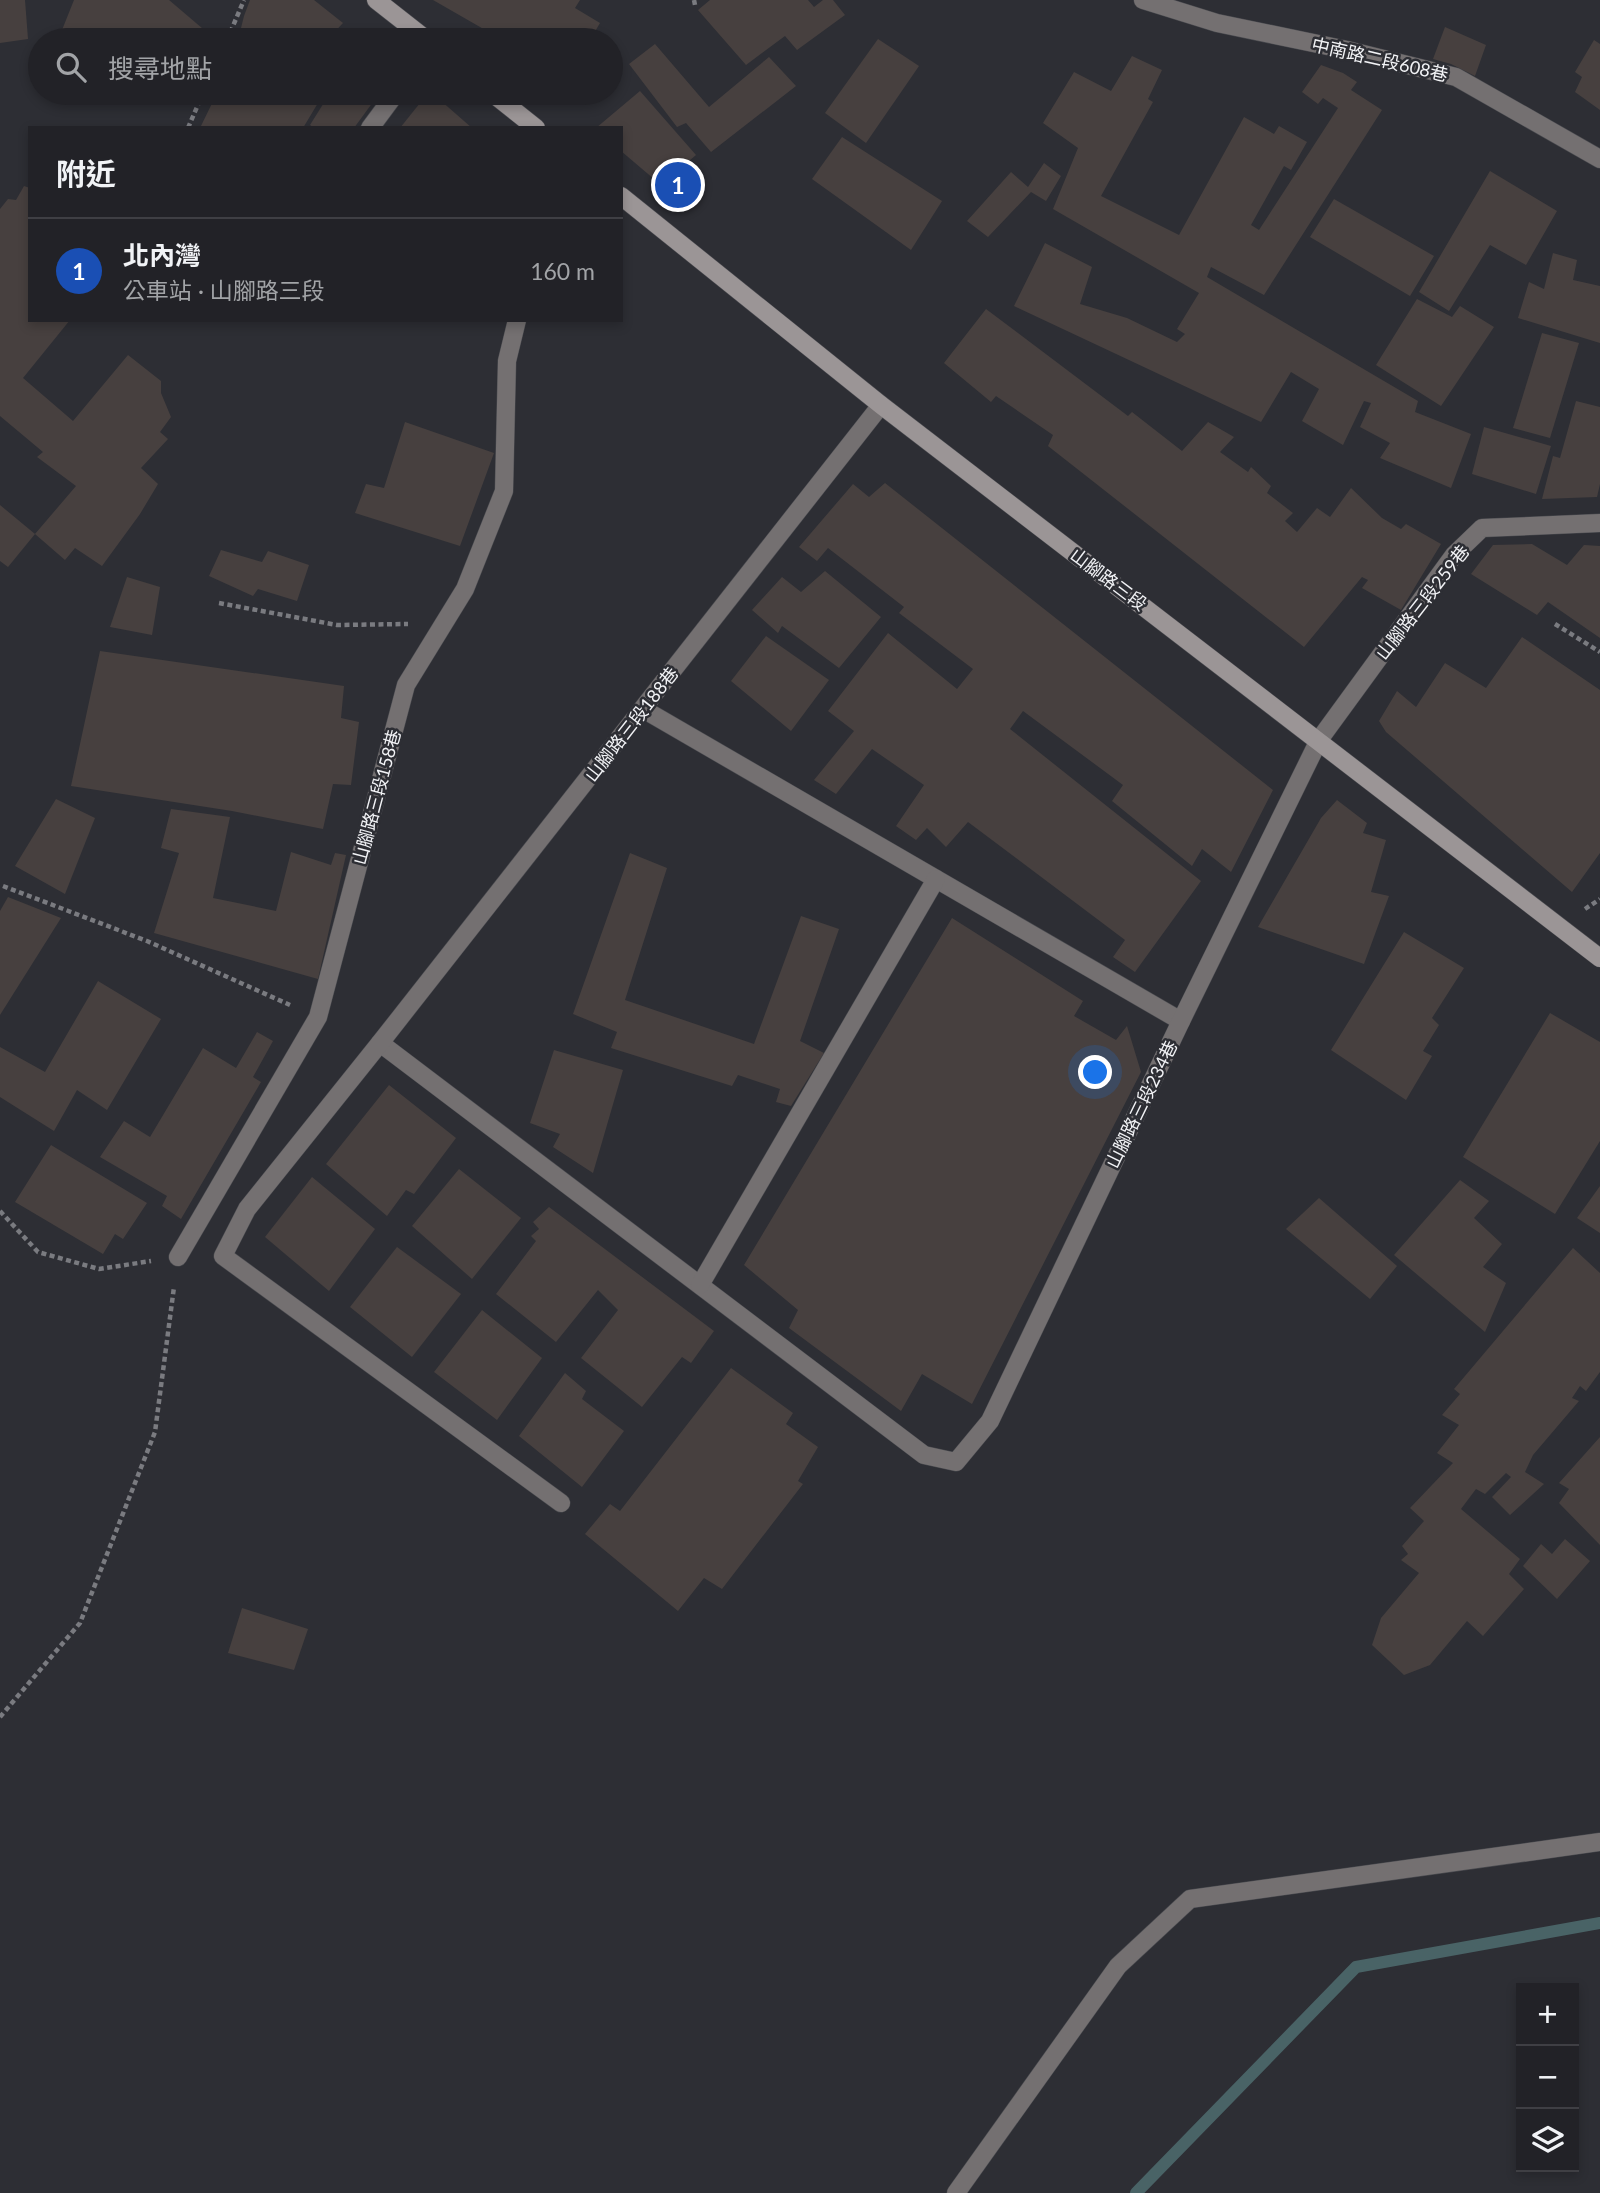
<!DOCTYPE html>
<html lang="zh-TW">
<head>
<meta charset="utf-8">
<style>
  body { margin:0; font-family:Lato,"Noto Sans TC",sans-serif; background:#2e2f33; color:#f1f3f6 }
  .controls { position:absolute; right:21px; bottom:21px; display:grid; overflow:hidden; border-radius:0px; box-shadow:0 4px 10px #0003 }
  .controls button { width:63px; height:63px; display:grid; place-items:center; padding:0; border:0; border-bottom:2px solid #3f3f44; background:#222227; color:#f1f3f6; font:35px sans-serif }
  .you { position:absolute; left:1096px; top:1073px; width:24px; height:24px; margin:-18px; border:5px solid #fff; border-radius:50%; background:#1a73e8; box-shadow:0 0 0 10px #1a73e833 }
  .badge { display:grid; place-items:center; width:46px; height:46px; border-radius:50%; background:#2563eb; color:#fff; font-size:23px; font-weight:700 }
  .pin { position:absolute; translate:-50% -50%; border:4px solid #fff; box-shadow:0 2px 7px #0006 }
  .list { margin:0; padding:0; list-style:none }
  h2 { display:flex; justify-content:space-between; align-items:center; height:91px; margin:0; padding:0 28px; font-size:30px }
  h2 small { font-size:23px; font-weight:400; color:#a2a4a7 }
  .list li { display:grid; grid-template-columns:46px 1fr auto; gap:21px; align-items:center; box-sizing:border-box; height:105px; padding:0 28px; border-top:2px solid #3f3f44 }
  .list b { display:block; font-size:26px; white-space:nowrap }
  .list p { margin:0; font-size:23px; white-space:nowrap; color:#a2a4a7 }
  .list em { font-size:23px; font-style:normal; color:#a2a4a7 }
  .icon { flex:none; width:38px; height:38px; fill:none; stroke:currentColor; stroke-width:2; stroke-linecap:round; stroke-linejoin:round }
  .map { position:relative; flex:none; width:1600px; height:2193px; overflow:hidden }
  .search { position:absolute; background:#222227; box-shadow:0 4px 10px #0003; left:28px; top:28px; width:595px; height:77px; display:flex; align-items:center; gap:18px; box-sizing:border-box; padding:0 24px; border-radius:38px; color:#a2a4a7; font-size:26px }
  .panel { position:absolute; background:#222227; box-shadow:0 4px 10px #0003; left:28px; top:126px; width:595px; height:196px; border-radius:0px }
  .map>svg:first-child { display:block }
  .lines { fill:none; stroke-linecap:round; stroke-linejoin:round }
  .stream { stroke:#496366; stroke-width:12 }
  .building { fill:#47403f }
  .service-casing { stroke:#494a4f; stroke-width:19 }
  .secondary-casing { stroke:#494a4f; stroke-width:19 }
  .path { stroke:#7a7b80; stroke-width:4.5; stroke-dasharray:5 3.5; stroke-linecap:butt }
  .service { stroke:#747071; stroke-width:18 }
  .secondary { stroke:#9b9596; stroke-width:18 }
  .labels { text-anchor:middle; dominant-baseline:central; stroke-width:5; stroke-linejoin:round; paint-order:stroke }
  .street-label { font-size:18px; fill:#f2f3f6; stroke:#2d2e34 }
</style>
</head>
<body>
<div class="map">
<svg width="1600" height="2193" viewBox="0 0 1600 2193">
  <rect width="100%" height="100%" fill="#2d2e34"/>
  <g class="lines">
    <path class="stream" d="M 1136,2193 L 1356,1967 L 1600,1923"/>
  </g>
  <g class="building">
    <path d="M 0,0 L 25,0 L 28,39 L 0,43 Z"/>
    <path d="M 74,0 L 169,0 L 216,40 L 58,40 Z"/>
    <path d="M 250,0 L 314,0 L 343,23 L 327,40 L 238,40 L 244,16 Z"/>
    <path d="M 433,0 L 580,0 L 575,8 L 600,23 L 590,40 L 481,40 L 487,31 Z"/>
    <path d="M 710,0 L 808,0 L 814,7 L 823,0 L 833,0 L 845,15 L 797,50 L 785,36 L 746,65 L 698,10 Z"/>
    <path d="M 1445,27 L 1486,45 L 1475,76 L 1451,64 L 1433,59 Z"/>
    <path d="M 878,39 L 919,66 L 866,143 L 825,113 Z"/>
    <path d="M 1594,40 L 1600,44 L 1600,110 L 1575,92 L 1582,77 L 1575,72 Z"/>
    <path d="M 655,44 L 709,107 L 769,57 L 796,86 L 711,152 L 686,123 L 677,127 L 629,64 Z"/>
    <path d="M 1132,56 L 1162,70 L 1148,99 L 1153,102 L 1101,196 L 1179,235 L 1244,117 L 1274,134 L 1279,126 L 1307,142 L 1291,170 L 1284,166 L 1251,225 L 1259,230 L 1338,108 L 1323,98 L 1318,104 L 1302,92 L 1321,65 L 1343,73 L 1357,82 L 1351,90 L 1382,110 L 1264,295 L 1211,267 L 1207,277 L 1418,401 L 1415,412 L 1471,434 L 1451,488 L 1380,458 L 1390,443 L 1360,427 L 1371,403 L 1364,401 L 1343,445 L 1302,421 L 1319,389 L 1291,372 L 1261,422 L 1014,306 L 1045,243 L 1092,267 L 1080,304 L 1127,318 L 1177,342 L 1185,334 L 1177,329 L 1199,293 L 1053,209 L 1078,148 L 1043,123 L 1074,72 L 1111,91 Z"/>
    <path d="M 640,91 L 696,155 L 661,185 L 621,151 L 621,128 L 596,128 Z"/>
    <path d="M 217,93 L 295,93 L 302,98 L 307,93 L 324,93 L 303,128 L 200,128 Z"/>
    <path d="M 330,93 L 369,93 L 366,98 L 373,102 L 354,128 L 314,128 L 310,125 Z"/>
    <path d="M 428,93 L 432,93 L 472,128 L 400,128 Z"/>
    <path d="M 842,137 L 942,201 L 911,250 L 812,179 Z"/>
    <path d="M 1044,163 L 1061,176 L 1046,201 L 1031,192 L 988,237 L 967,221 L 1011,172 L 1028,187 Z"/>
    <path d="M 1490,171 L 1557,211 L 1526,265 L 1490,245 L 1449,311 L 1419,292 Z"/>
    <path d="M 24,186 L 30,188 L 30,320 L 70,320 L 23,378 L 73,421 L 128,355 L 161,381 L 161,393 L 171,417 L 160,432 L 168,439 L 141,468 L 158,484 L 140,514 L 102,566 L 75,548 L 65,560 L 35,534 L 76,486 L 37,457 L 43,452 L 0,416 L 0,209 L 8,199 L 16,200 Z"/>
    <path d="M 1334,199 L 1434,256 L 1410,296 L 1310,237 Z"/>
    <path d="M 1553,253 L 1577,260 L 1573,280 L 1600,286 L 1600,343 L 1518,318 L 1529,282 L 1544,289 Z"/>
    <path d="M 1417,299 L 1452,317 L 1460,306 L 1494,327 L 1441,406 L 1376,365 Z"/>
    <path d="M 986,309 L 1128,416 L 1132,412 L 1182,451 L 1208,422 L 1234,437 L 1220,452 L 1248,472 L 1251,467 L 1271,486 L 1267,493 L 1293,513 L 1285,521 L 1297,532 L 1317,508 L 1330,517 L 1351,488 L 1382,518 L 1401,529 L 1406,524 L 1441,544 L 1401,610 L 1362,588 L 1368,580 L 1362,577 L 1304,647 L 1048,446 L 1053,435 L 996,396 L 991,402 L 944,363 Z"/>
    <path d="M 1542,333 L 1579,343 L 1550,438 L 1513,428 Z"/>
    <path d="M 1576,401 L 1600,407 L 1600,484 L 1597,497 L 1542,499 L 1553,456 L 1560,458 Z"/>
    <path d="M 405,422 L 494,453 L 460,546 L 355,513 L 366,484 L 384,488 Z"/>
    <path d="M 1484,427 L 1551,446 L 1536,494 L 1472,474 Z"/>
    <path d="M 885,483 L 1273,790 L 1231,872 L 1202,849 L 1192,866 L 1112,801 L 1123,785 L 1023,711 L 1010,729 L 1201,881 L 1135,972 L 1113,957 L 1125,940 L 968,822 L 946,847 L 927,828 L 916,840 L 896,826 L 924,785 L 872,749 L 836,794 L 814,780 L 854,731 L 828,711 L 888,633 L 957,689 L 973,669 L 899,613 L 904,607 L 828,548 L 817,561 L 799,547 L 853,484 L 869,497 Z"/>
    <path d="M 0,505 L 35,534 L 8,567 L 0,561 Z"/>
    <path d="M 1532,544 L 1567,565 L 1584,545 L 1600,546 L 1600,638 L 1548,602 L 1537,615 L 1471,574 L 1493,545 Z"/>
    <path d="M 221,550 L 262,562 L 268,551 L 309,565 L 297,601 L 258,589 L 253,596 L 209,576 Z"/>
    <path d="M 825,571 L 881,617 L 839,668 L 782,626 L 778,633 L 752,610 L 782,577 L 801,592 Z"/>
    <path d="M 127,577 L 160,587 L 152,635 L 110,627 Z"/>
    <path d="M 766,636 L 829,680 L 791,731 L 731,681 Z"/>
    <path d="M 1522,637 L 1600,690 L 1600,853 L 1572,892 L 1386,732 L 1379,721 L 1397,691 L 1416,707 L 1445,663 L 1486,688 Z"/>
    <path d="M 100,651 L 344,686 L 341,718 L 359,722 L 351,785 L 333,784 L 323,829 L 232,811 L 71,786 Z"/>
    <path d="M 56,799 L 95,818 L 65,894 L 15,866 Z"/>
    <path d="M 1337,800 L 1367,823 L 1363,833 L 1386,840 L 1371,892 L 1389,896 L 1364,964 L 1258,927 L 1321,818 Z"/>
    <path d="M 171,809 L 230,817 L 213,898 L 276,911 L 291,852 L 331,865 L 335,853 L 346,855 L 318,979 L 154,933 L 179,853 L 161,848 Z"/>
    <path d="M 630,853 L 667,868 L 625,1000 L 754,1044 L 801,916 L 839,929 L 800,1041 L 824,1053 L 791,1106 L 776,1102 L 780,1089 L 738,1075 L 732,1086 L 611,1048 L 617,1032 L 573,1014 Z"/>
    <path d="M 8,897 L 61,918 L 0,1015 L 0,911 Z"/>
    <path d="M 952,918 L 1083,1001 L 1074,1016 L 1116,1040 L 1127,1026 L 1141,1072 L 972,1404 L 922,1374 L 901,1411 L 789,1328 L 798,1310 L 744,1265 Z"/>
    <path d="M 1404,932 L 1464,968 L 1432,1018 L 1439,1025 L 1423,1051 L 1432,1056 L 1406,1100 L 1331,1050 Z"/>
    <path d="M 98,981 L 161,1019 L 107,1110 L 77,1090 L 54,1131 L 0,1097 L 0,1047 L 45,1072 Z"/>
    <path d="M 1550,1013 L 1600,1042 L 1600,1141 L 1555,1214 L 1463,1157 Z"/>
    <path d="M 257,1032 L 273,1041 L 253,1077 L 261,1082 L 181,1219 L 162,1206 L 167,1196 L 100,1157 L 124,1121 L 150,1137 L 203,1048 L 236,1068 Z"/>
    <path d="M 554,1050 L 623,1070 L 593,1173 L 553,1147 L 560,1134 L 530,1123 Z"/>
    <path d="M 389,1085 L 456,1138 L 414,1194 L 406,1190 L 387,1216 L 326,1164 Z"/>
    <path d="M 51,1145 L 147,1203 L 123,1239 L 115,1234 L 103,1254 L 15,1202 Z"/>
    <path d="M 459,1169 L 521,1218 L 472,1279 L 412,1226 Z"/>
    <path d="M 312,1177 L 375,1229 L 329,1291 L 265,1237 Z"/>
    <path d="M 1460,1180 L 1489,1201 L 1474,1218 L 1502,1244 L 1483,1267 L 1506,1283 L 1485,1332 L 1394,1255 Z"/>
    <path d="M 1600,1186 L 1600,1233 L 1577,1218 Z"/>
    <path d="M 1319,1198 L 1397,1266 L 1370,1299 L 1286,1229 Z"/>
    <path d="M 549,1207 L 714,1331 L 691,1363 L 682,1357 L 642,1407 L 581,1358 L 618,1310 L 598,1290 L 556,1342 L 496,1294 L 536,1241 L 531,1236 L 539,1229 L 533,1222 Z"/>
    <path d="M 397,1247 L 461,1294 L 412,1357 L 350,1307 Z"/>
    <path d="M 1573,1248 L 1600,1273 L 1600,1372 L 1586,1391 L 1580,1386 L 1572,1398 L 1579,1401 L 1533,1455 L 1525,1472 L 1544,1484 L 1510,1515 L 1492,1497 L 1511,1477 L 1506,1473 L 1485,1494 L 1476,1489 L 1461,1509 L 1520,1559 L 1509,1574 L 1524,1589 L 1483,1636 L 1467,1621 L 1430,1665 L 1404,1675 L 1372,1645 L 1381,1618 L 1419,1573 L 1401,1560 L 1408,1554 L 1402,1546 L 1424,1521 L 1410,1508 L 1453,1463 L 1437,1453 L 1459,1425 L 1442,1415 L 1460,1394 L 1454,1389 Z"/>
    <path d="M 482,1310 L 542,1358 L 497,1420 L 434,1372 Z"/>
    <path d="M 731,1368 L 793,1413 L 786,1424 L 818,1447 L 798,1481 L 803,1484 L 722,1589 L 704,1578 L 678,1611 L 585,1534 L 610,1504 L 620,1511 Z"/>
    <path d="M 565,1373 L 586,1391 L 582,1399 L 624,1431 L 582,1487 L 519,1436 Z"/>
    <path d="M 1600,1437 L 1600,1545 L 1559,1503 L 1569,1489 L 1559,1483 Z"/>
    <path d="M 1565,1539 L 1590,1561 L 1557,1599 L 1523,1566 L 1541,1544 L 1552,1554 Z"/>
    <path d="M 242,1608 L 308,1629 L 294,1670 L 228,1653 Z"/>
  </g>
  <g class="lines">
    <g class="service-casing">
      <g id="service">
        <path d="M 1143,0 L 1217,23 L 1347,50 L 1456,77 L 1600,159"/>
        <path d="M 370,128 L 396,93"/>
        <path d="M 643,709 L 1181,1021"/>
        <path d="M 380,1043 L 924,1455 L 956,1462 L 990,1421 L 1181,1021 L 1319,740 L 1454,555 L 1482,528 L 1600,523"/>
        <path d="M 178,1257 L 318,1017 L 406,685 L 465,589 L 504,491 L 507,361 L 517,320"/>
        <path d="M 700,1285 L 936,879"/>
        <path d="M 561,1503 L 223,1256 L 247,1209 L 380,1043 L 881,405"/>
        <path d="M 956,2193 L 1118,1966 L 1190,1899 L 1600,1842"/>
      </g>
    </g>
    <g class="secondary-casing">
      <g id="secondary">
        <path d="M 376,0 L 427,40"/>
        <path d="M 492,93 L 536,128"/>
        <path d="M 621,196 L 881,405 L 1600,958"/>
      </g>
    </g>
    <g class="path">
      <path d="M 694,0 L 695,5"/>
      <path d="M 227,40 L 244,0"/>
      <path d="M 188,128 L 203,93"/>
      <path d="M 219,603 L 337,625 L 408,624"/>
      <path d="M 1555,624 L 1600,652"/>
      <path d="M 3,886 L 147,941 L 290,1005"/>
      <path d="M 1585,909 L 1600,899"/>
      <path d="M 0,1211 L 38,1252 L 99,1269 L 151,1261"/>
      <path d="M 0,1717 L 80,1623 L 155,1432 L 174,1287"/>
    </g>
    <use href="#service" class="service"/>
    <use href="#secondary" class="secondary"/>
  </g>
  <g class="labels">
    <g class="street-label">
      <text transform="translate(1380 59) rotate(13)">中南路二段608巷</text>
      <text transform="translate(1109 579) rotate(37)">山腳路三段</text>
      <text transform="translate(1422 602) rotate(-52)">山腳路三段259巷</text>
      <text transform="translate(631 724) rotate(-52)">山腳路三段188巷</text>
      <text transform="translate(376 797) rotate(-75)">山腳路三段158巷</text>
      <text transform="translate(1141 1104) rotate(-64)">山腳路三段234巷</text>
    </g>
  </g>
</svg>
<div class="controls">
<button>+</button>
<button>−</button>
<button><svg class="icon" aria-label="layers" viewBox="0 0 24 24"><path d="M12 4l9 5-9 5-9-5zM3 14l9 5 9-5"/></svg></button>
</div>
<div class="you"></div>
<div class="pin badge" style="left:678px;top:185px;background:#1a4fb4">1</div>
<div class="search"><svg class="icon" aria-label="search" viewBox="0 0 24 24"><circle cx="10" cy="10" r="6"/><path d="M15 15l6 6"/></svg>搜尋地點</div>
<section class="panel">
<h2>附近<small></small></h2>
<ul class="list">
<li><span class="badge" style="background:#1a4fb4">1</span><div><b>北內灣</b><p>公車站 · 山腳路三段</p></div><em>160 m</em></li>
</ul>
</section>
</div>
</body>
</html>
